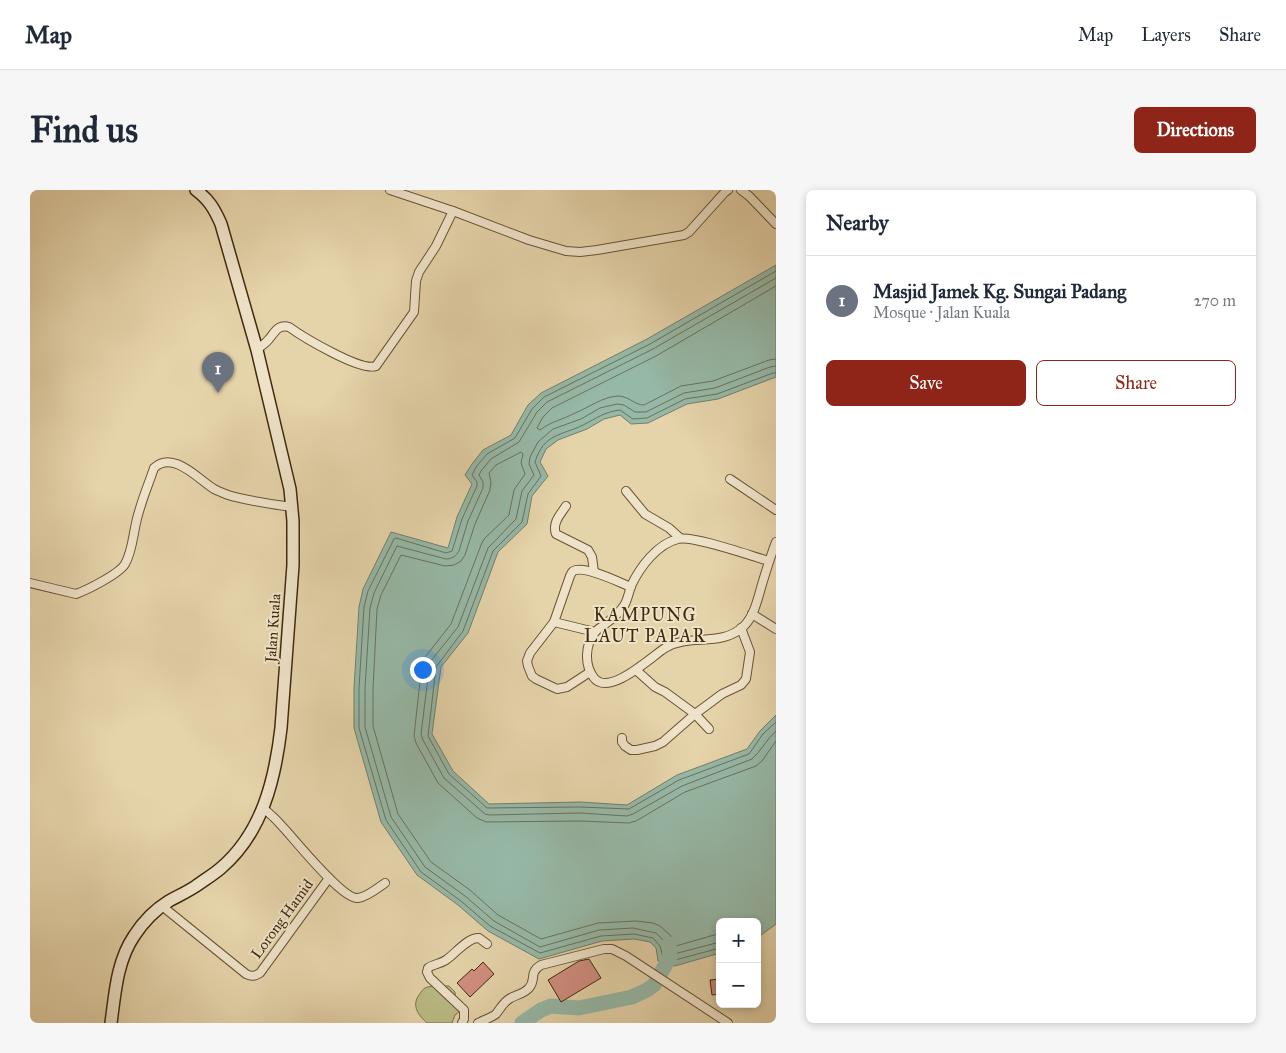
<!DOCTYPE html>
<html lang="en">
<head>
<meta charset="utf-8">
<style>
  body { margin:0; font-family:"IM FELL Great Primer",serif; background:#f6f6f7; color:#1f2937 }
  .controls { position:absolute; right:15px; bottom:15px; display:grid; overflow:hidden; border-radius:8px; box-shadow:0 2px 8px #0003 }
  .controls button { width:45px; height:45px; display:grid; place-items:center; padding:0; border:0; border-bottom:1px solid #e0e1e3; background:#fff; color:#1f2937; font:25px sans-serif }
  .you { position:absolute; left:392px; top:479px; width:18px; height:18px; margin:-12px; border:4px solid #fff; border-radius:50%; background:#1a73e8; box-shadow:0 0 0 8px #1a73e833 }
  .badge { display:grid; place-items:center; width:32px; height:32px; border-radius:50%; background:#8f2418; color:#fff; font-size:16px; font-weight:700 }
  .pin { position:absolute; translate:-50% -41px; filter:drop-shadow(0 1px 2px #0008) }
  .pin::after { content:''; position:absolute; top:26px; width:18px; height:15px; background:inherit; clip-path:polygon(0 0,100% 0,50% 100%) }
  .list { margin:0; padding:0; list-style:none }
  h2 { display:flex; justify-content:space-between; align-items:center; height:65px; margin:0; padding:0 20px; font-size:21px }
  h2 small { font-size:16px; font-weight:400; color:#747a83 }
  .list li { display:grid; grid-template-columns:32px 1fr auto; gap:15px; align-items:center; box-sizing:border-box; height:90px; padding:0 20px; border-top:1px solid #e0e1e3 }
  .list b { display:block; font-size:19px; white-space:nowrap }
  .list p { margin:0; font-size:16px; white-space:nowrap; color:#747a83 }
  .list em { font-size:16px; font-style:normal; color:#747a83 }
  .actions { display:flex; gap:10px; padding:15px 20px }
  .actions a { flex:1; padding:11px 0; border:1px solid #8f2418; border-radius:8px; text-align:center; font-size:18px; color:#8f2418 }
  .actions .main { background:#8f2418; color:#fff }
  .map { position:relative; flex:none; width:746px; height:833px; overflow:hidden; border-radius:8px }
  header { display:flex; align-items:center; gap:30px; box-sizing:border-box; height:70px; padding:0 25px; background:#fff; border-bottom:1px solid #e0e1e3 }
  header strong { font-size:24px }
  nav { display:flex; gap:28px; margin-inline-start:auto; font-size:18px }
  .intro { display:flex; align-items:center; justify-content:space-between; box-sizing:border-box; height:120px; padding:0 30px }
  h1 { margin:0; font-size:35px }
  .button { padding:12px 22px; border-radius:8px; background:#8f2418; color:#fff; font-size:18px; font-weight:700 }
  main { display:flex; gap:30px; padding:0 30px }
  aside { flex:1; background:#fff; border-radius:8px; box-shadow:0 2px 8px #0003 }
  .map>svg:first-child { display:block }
  .green { fill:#babb85; stroke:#7d7248 }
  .water { fill:#96b8a7; stroke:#747f69 }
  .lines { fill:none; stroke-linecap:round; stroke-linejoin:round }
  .shore { stroke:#6b715a; stroke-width:1 }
  .river { stroke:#96b8a7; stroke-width:15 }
  .building { fill:#d08e80; stroke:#402a0c }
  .street-casing { stroke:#695434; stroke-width:10 }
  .secondary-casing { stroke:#402a0c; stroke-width:14 }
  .street { stroke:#eee2c8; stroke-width:8 }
  .secondary { stroke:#eee2c8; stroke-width:11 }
  .labels { text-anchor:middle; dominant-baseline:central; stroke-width:4; stroke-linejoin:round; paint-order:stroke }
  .street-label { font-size:15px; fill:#402a0c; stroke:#eee2c8 }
  .quarter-label { font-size:18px; letter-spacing:1px; fill:#402a0c; stroke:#eee2c8 }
</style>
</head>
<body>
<header>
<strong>Map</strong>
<nav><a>Map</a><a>Layers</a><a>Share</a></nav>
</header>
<div class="intro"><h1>Find us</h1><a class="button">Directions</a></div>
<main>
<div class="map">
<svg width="746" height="833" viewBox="0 0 746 833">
  <rect width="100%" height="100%" fill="#e5d3aa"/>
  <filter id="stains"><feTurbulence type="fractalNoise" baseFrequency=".004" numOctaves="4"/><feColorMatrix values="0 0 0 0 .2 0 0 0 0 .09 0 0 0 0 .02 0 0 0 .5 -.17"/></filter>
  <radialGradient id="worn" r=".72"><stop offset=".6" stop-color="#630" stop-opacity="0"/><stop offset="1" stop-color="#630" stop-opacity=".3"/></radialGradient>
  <path class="green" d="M 419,796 L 425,802 L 426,811 L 430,816 L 429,822 L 425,825 L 422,833 L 397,833 C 389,826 381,816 389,805 C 392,801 393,798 398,797 C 404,795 412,796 419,796 Z"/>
  <path class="water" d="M 746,75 L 746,187 L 688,209 L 657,214 L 618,233 L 601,234 L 590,225 L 574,229 L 557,239 L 528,250 L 516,259 L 510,272 L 518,286 L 502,306 L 497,334 L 468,362 L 438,443 L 411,477 L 402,544 L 423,581 L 459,614 L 550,612 L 597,615 L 647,585 L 717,559 L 730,541 L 746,525 L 746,734 L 727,748 L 727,732 L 690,732 L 690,763 L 645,776 L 628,771 L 626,758 L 620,752 L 604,749 L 572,751 L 509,769 L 458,741 L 428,715 L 387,685 L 351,632 L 324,538 L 324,498 L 329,417 L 333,399 L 361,342 L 418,358 L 427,327 L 442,294 L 435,285 L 442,274 L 453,260 L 481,245 L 498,215 L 511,203 L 617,149 Z"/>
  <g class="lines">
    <g class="shore">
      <path d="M 746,96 L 626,166 L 522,218 L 513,227 L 507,238 L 510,240 C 522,231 532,230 545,223 C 560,217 572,207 588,206 C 599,206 604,215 614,215 L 651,196 L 683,191 L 739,170 L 746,169"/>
      <path d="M 746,176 L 740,177 L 685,198 L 654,203 L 616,222 L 605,222 L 594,215 L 587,214 L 570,218 L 551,229 L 523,239 L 508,252 L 500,267 L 499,274 L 504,285 L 492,301 L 486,329 L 458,358 L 428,437 L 400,472 L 391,544 L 393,550 L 414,588 L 455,624 L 460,625 L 550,623 L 597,626 L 603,624 L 652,596 L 722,569 C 731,561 737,549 746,541"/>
      <path d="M 746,183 L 743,183 L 687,204 L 655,209 L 617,228 L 603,229 L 590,220 C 574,222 567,228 553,235 C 531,246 514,243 505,272 L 511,286 L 498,304 L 492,332 L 463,361 L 433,441 L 406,477 L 398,546 L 419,584 L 457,618 L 550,617 L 599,619 L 649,590 L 719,564 L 733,544 L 746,532"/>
      <path d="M 690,744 L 684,745 L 646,756 L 640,745 L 630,736 L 623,733 L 606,731 L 568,733 L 511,749 L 468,725 L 440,700 L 401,672 L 368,624 L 343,536 L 343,499 L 347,419 L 351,405 L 371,365 L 415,376 L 424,375 L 431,371 L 435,365 L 445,334 L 460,300 L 461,292 L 459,283 L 466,275 L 491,262 L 493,264 L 491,273 L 495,284 L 484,300 L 479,325 L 454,349 L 451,355 L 421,434 L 396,466 L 392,473 L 384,546 L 386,553 L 408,593 L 447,628 L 456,632 L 550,631 L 599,633 L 606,631 L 655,602 L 726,576 L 732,571 L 746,551"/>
      <path d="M 690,752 L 644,764 L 638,762 L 635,752 L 626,743 L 603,738 L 569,740 L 510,757 L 464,731 L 435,706 L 395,677 L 361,627 L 335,537 L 335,498 L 340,418 L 344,403 L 367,356 L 416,369 C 422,369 426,366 429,361 L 438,331 L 453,298 L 453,292 L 449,285 L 451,281 L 461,269 L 489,252 L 507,222 L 517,212 L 623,159 L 746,88"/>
      <path d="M 690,758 L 645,770 L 633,767 L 630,756 L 623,748 L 604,744 L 571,746 L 510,763 L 460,736 L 431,711 L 391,682 L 356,630 L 329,538 L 329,498 L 334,417 L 338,401 L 364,349 L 366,348 L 416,363 L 422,361 L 432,329 L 447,296 L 447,292 L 442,285 L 446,277 L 457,264 L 485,248 L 502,219 L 514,207 L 620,154 L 746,81"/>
    </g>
    <path class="river" d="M 492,833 L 511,820 L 521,816 L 549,818 L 602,807 L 617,800 L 624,795 L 640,767 L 639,754"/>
  </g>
  <g class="building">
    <path d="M 559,769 L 571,788 L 531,812 L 518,790 L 549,771 Z"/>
    <path d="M 453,772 L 464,784 L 440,807 L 427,793 L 442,779 L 444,781 Z"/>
    <path d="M 690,789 L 690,804 L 682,805 L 680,790 Z"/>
  </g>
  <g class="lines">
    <g class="street-casing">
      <g id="street">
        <path d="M 360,0 L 423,21 L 499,50 L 536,61 L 550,62 L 567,60 L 654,45 L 659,42 L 695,2 L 698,0"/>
        <path d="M 711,0 L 719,6 L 746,34"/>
        <path d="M 227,160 C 231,156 236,153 239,149 C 245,142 248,134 259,137 C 273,147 331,182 346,176 L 384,122 L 386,91 L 389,82 L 406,56 L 423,21"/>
        <path d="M 700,289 L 746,320"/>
        <path d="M 596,301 L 615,324 L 639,338 L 650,348"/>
        <path d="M 536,316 C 530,325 522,333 526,344 L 558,360 L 562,367 L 564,382"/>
        <path d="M 739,371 C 721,366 663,345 648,349 C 627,354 610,377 601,396 C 599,402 598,408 595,414 C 590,423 582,429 574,435 C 571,437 567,440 565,442 C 555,455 554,475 564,488 C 579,507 621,467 635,458 C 660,443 691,458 714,436 C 725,425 728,407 733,391 C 737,378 741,365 746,352"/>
        <path d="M 0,393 L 46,404 C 57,400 89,384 95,374 C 102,362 103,346 106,333 C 110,314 118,296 124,278 C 143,260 168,289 184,299 C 188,301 193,303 198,305 C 218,311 241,314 262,317"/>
        <path d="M 722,424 L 746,439"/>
        <path d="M 524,432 L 565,442"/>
        <path d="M 606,480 L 625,497 L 635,502 L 665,524 L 679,539"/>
        <path d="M 560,482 L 537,497 L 527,499 L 506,489 L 502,486 L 498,476 L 497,471 L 500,463 L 524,432 L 540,386 C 542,382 542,381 546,380 C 559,377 588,392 601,397"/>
        <path d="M 592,548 L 592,552 L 595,556 L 601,560 L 607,560 L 625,556 L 633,552 L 665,524 L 692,504 L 711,495 L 716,489 L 720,462 L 711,438"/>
        <path d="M 233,618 C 239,623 245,628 250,634 C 263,647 312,710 328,708 C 337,707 348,698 355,693"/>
        <path d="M 132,716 L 216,784 C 222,787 225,786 230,783 L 299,688"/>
        <path d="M 432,833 L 434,829 L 434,820 L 400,788 L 397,782 L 398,778 C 403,774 410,774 416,770 C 425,764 438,747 449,748 L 457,754"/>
        <path d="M 448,833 C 454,830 461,828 466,824 C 470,819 473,813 479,809 C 485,805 494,804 499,798 C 507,789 498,783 511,775 L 574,759 L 582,759 L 596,766 L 698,833"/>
      </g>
    </g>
    <g class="secondary-casing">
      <path id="secondary" d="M 81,833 C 85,803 87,771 104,746 C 113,732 126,719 139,711 C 148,706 157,702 166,696 C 174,690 183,685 191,678 C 232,643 245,590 251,538 L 263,375 L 263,331 L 260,299 L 227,160 L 191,34 C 184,18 179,10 166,0"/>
    </g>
    <use href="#street" class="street"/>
    <use href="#secondary" class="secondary"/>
  </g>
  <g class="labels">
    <g class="street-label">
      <text transform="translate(243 438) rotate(-86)">Jalan Kuala</text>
      <text transform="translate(252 729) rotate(-54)">Lorong Hamid</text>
    </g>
    <g class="quarter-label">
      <text x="615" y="425">KAMPUNG<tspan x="615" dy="21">LAUT PAPAR</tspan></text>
    </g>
  </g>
  <rect width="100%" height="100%" filter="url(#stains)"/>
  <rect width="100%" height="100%" fill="url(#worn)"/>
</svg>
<div class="controls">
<button>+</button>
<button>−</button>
</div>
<div class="you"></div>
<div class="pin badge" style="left:188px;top:203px;background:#6b7280">1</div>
</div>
<aside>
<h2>Nearby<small></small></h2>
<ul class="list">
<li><span class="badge" style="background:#6b7280">1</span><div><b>Masjid Jamek Kg. Sungai Padang</b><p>Mosque · Jalan Kuala</p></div><em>270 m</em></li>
</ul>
<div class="actions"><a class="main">Save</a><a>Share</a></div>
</aside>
</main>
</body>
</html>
